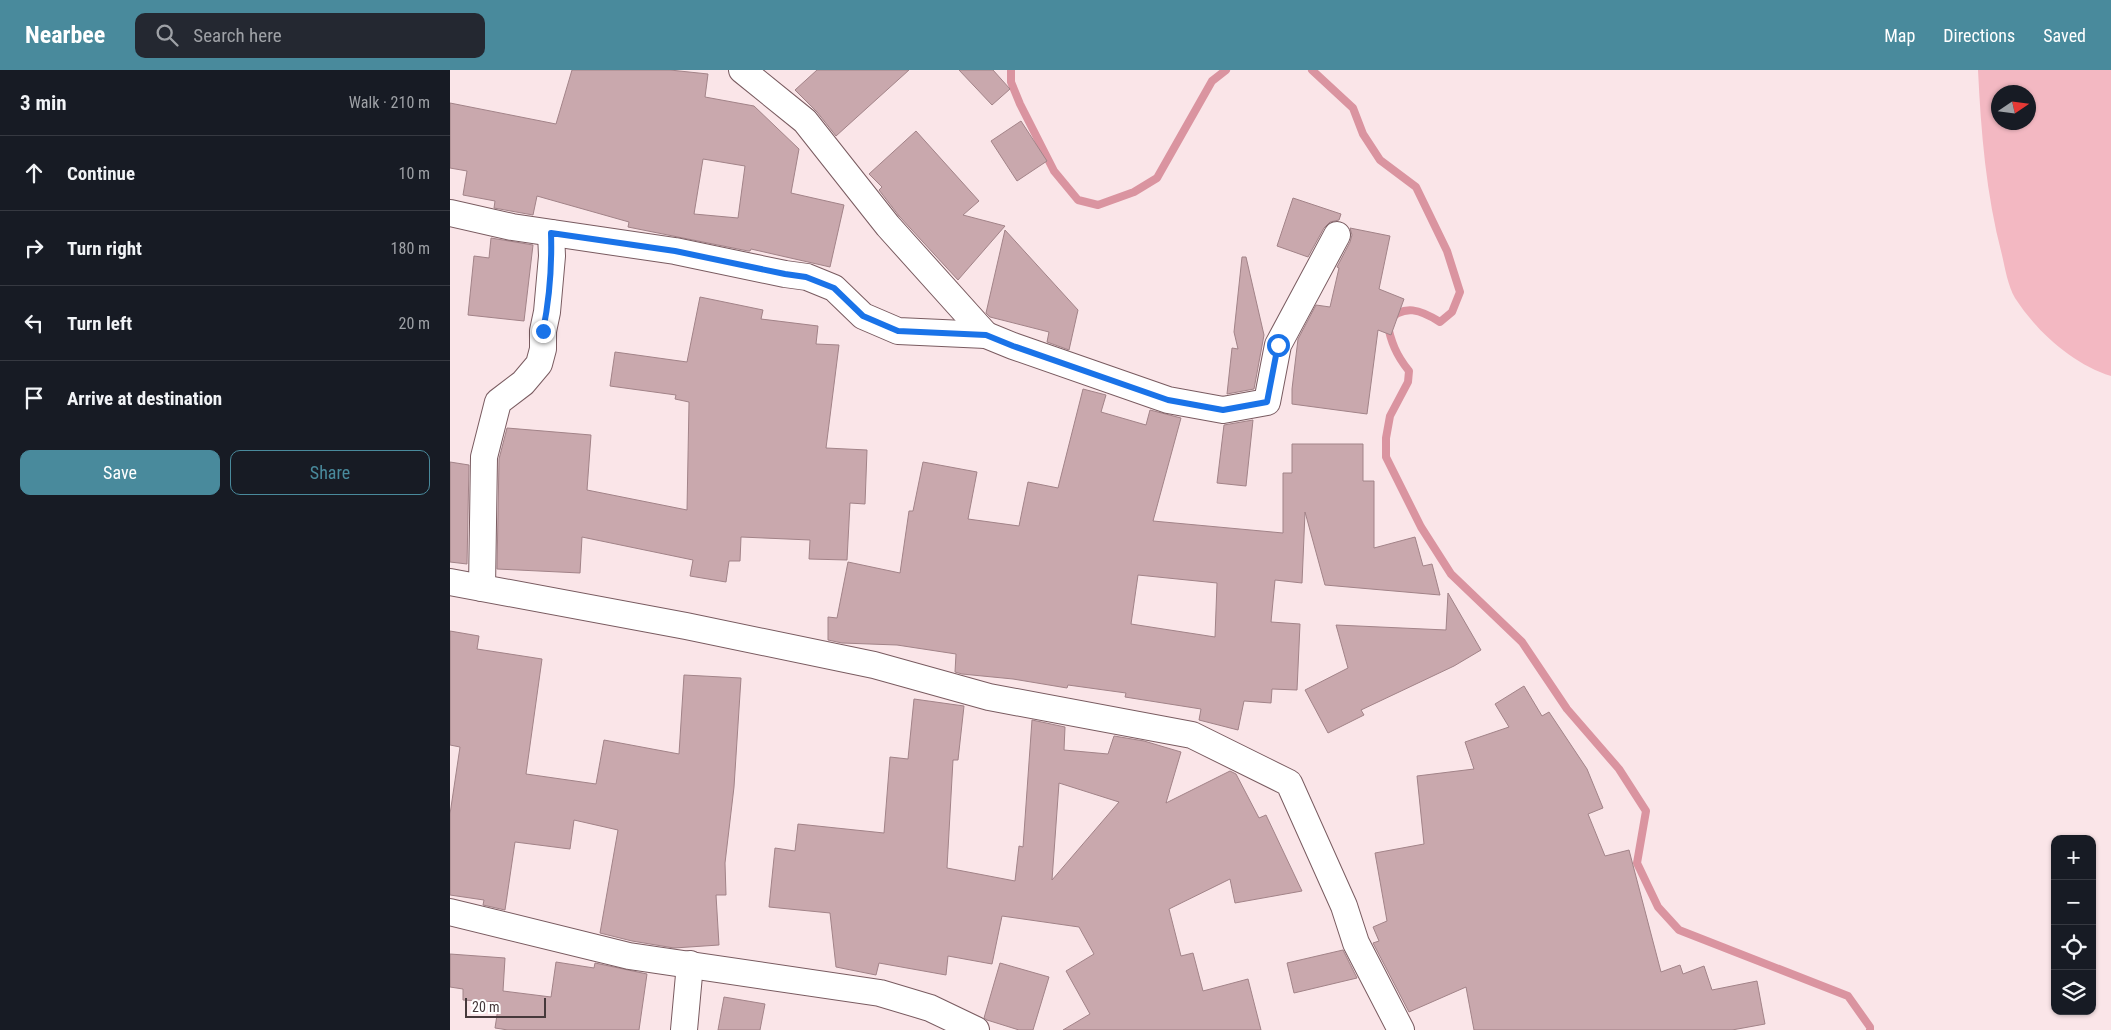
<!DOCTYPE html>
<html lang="en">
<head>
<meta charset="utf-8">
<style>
  body { margin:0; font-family:"Roboto Condensed",sans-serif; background:#242831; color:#f1f3f6 }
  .controls { position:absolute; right:15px; bottom:15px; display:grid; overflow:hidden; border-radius:10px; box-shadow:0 1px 4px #0004 }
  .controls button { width:45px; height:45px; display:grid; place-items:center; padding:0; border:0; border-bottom:1px solid #363941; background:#171b24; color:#f1f3f6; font:25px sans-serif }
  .compass { position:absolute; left:1541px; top:15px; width:45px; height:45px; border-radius:50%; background:#171b24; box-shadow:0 1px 4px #0004; rotate:77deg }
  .scale { position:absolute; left:15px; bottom:12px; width:81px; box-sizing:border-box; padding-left:5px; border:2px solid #46393b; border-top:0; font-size:14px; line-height:18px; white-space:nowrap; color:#46393b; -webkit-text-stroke:4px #fff; paint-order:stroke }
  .stop { position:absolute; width:15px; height:15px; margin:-11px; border:4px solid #1a73e8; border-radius:50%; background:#fff }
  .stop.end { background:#1a73e8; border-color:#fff; box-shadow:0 1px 5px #0008 }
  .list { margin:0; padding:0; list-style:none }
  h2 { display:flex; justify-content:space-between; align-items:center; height:65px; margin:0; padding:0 20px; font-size:21px }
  h2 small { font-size:16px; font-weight:400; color:#9ea1a6 }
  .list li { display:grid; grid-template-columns:32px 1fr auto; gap:15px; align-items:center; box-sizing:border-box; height:75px; padding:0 20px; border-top:1px solid #363941 }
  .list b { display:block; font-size:19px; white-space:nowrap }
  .list em { font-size:16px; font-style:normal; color:#9ea1a6 }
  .actions { display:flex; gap:10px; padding:15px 20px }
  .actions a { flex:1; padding:11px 0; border:1px solid #498a9c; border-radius:10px; text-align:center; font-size:18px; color:#498a9c }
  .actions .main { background:#498a9c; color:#fff }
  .icon { flex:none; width:28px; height:28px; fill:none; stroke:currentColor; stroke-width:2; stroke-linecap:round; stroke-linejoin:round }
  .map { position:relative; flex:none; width:1661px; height:960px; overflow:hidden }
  header { display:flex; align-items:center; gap:30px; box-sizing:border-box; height:70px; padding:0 25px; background:#498a9c; color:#fff }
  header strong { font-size:24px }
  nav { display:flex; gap:28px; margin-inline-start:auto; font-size:18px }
  .search { width:350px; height:45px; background:#242831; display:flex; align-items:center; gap:12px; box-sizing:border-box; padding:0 18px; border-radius:10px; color:#9ea1a6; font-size:19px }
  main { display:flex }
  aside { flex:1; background:#171b24 }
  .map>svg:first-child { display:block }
  .green { fill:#f3b8c2; fill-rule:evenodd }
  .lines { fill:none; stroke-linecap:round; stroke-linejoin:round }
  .stream { stroke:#da94a0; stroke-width:8 }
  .building { fill:#c9a8ad; stroke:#a28388; fill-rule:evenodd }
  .street-casing { stroke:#795b60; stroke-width:28 }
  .street { stroke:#fff; stroke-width:26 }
  .route { stroke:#1a73e8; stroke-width:6 }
</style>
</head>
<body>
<header>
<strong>Nearbee</strong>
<div class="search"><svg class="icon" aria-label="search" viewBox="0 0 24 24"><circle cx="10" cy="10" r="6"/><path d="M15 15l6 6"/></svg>Search here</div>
<nav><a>Map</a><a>Directions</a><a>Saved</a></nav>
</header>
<main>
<aside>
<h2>3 min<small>Walk · 210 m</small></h2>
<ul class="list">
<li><svg class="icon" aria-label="ahead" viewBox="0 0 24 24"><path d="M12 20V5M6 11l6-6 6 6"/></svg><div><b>Continue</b></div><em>10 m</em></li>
<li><svg class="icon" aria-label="right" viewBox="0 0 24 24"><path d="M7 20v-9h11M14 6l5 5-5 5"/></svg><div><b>Turn right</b></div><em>180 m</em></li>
<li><svg class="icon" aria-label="left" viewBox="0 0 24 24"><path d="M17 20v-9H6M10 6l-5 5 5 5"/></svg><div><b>Turn left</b></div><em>20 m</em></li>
<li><svg class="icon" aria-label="arrive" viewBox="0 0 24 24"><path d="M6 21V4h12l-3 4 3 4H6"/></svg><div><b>Arrive at destination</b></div></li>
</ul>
<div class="actions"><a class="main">Save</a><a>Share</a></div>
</aside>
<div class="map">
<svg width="1661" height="960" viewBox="0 0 1661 960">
  <rect width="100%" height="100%" fill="#fae5e8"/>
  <path class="green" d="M 1528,0 L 1661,0 L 1661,306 C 1623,294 1587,262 1565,228 C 1558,216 1555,198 1552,185 C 1536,124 1531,62 1528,0 ZM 1548,22 L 1578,22 L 1578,52 L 1548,52 Z"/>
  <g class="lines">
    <g class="stream">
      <path d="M 561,0 L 561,12 L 570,34 L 604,101 L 628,130 L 648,135 L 684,122 L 707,108 L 762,11 L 776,0"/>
      <path d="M 862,0 L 903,38 L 913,64 L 930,90 L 966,117 L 997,181 L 1010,222 L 1002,242 L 990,252 C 971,240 954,233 937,252 C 941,272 946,285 959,301 L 958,312 L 940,346 L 936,368 L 936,387 L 971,457 L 1001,504 L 1072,572 L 1117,639 L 1169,699 L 1196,741 L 1187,793 L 1208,837 L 1229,860 L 1398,926 L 1420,957 L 1420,960"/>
    </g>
  </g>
  <g class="building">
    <path d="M 122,0 L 220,0 L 258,4 L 255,27 L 304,36 L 349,79 L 341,123 L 394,135 L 380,197 L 301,179 L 300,181 L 298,181 L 178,157 L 179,152 L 87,126 L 83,145 L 44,138 L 45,131 L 13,125 L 17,101 L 0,98 L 0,33 L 106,54 ZM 253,89 L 295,96 L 288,148 L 244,144 Z"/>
    <path d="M 367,0 L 459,0 L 386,66 L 367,42 L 345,20 Z"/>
    <path d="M 509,0 L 543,0 L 560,19 L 542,35 Z"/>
    <path d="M 571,51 L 597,91 L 567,111 L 541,71 Z"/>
    <path d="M 466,61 L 529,131 L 513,145 L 555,156 L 508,210 L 449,146 L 429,120 L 432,117 L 419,104 Z"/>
    <path d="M 843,128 L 891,144 L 889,150 L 880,152 L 874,158 L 858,187 L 827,176 Z"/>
    <path d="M 900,158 L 940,166 L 929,219 L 954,229 L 941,265 L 928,260 L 917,344 L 842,334 L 842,319 L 848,269 L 866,235 L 880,237 L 889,198 L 887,197 L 900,172 L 902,165 Z"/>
    <path d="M 555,160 L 628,240 L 619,280 L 597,272 L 599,262 L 540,247 L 536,243 Z"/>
    <path d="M 41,168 L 83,175 L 74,251 L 18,245 L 24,186 L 39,188 Z"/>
    <path d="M 792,187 L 796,187 L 814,265 L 804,319 L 777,324 L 782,278 L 788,279 L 784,262 Z"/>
    <path d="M 250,227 L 313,240 L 311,249 L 368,256 L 366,274 L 389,275 L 376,378 L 417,380 L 415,434 L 400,433 L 397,490 L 359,489 L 360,470 L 291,467 L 290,491 L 279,491 L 276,512 L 240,506 L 243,490 L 132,467 L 130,503 L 47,499 L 49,389 L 57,358 L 141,365 L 137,420 L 237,440 L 239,332 L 225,329 L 226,325 L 160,316 L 165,282 L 237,292 Z"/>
    <path d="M 633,319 L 656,325 L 651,342 L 696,355 L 700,340 L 731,348 L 703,451 L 833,463 L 833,403 L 842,403 L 842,374 L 913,374 L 913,411 L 924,411 L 924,478 L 965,467 L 973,496 L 982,494 L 990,525 L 875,515 L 855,442 L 852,513 L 825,510 L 821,552 L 850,554 L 847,620 L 822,619 L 821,633 L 794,631 L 788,660 L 749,650 L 751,639 L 675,627 L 676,623 L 618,615 L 617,618 L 563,609 L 512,604 L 505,602 L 506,584 L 447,575 L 392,573 L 378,570 L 378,547 L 387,548 L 398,492 L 450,503 L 459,441 L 463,441 L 473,392 L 527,402 L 518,449 L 569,456 L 578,412 L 608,418 ZM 688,505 L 767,513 L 765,567 L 681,554 Z"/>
    <path d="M 803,350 L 796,416 L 767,413 L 774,355 Z"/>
    <path d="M 0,392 L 19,395 L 17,494 L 0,492 Z"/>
    <path d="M 998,523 L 1031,580 L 1004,596 L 911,640 L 914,645 L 878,663 L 855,620 L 898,598 L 886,555 L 996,560 Z"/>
    <path d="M 0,561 L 29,566 L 27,579 L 92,589 L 76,704 L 146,714 L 154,670 L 229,684 L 234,605 L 291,608 L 284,717 L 275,793 L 276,825 L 266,825 L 269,875 L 224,878 L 182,871 L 150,863 L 168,760 L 124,750 L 120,779 L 65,772 L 55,840 L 33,835 L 34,830 L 0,825 L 0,744 L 10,677 L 0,675 Z"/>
    <path d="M 1074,616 L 1092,646 L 1099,642 L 1137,699 L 1153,738 L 1138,744 L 1155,786 L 1179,780 L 1211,902 L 1230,895 L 1233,904 L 1254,896 L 1262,920 L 1307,911 L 1315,954 L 1282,960 L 1024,960 L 1016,917 L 959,942 L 923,873 L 929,871 L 923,857 L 937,851 L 925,783 L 974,774 L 967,706 L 1024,699 L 1015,672 L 1059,657 L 1045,634 Z"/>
    <path d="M 464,629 L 514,636 L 508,690 L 503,690 L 497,798 L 565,811 L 569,776 L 573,777 L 582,650 L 615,657 L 614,680 L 658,684 L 664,666 L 694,671 L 731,682 L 716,733 L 780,701 L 786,704 L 809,748 L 816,745 L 852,821 L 785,833 L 780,809 L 719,839 L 731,886 L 743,883 L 753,921 L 798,909 L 811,960 L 613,960 L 640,944 L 616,901 L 644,884 L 629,857 L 552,846 L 542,894 L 498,886 L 496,905 L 429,893 L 426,905 L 386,897 L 380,843 L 319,837 L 325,778 L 345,781 L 348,754 L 434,763 L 440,687 L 458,689 ZM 609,713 L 669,732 L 602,810 Z"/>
    <path d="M 893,880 L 907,908 L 844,923 L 837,893 Z"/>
    <path d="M 0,884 L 55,888 L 53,921 L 101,927 L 106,892 L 144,898 L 145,893 L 197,904 L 189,960 L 58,960 L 45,958 L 49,932 L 13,930 L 13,919 L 0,917 Z"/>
    <path d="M 550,893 L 599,907 L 583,960 L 569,960 L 537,950 L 534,948 Z"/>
    <path d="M 274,927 L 315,934 L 310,960 L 268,960 Z"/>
  </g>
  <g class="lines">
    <g class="street-casing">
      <g id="street">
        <path d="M 292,0 L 355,51 L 438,156 L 536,265"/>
        <path d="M 0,143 L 62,157 L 225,181 L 335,204 L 357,207 L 384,218 L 413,246 L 448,261 L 536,265 L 563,276 L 718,330 L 773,340 L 817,332 L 828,275 L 887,165"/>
        <path d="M 0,512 L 236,556 L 424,595 L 539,627 L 742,665 L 839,713 L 894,836 L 906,873 L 951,960"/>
        <path d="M 32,518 L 34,387 L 48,332 L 73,313 L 89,294 L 93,279 L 93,261 L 97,242 L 102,186 L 101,163"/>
        <path d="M 0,842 L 179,886 L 430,923 L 480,938 L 526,960"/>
        <path d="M 234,960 L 240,894"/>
      </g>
    </g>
    <use href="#street" class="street"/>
  </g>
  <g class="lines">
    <path class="route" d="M 93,261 C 99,231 102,194 101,163 L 225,181 L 335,204 L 356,207 L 384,218 L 413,246 L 448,261 L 536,265 L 563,276 L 718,330 L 773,340 L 817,332 L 828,275"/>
  </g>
</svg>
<div class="controls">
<button>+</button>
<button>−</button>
<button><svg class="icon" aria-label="locate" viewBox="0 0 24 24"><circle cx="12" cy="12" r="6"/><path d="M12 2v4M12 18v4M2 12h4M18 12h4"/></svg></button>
<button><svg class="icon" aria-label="layers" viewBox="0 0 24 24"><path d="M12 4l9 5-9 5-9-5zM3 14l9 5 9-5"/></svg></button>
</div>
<svg class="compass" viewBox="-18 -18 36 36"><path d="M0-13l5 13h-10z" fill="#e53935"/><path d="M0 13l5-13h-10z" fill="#9ea1a6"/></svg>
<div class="scale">20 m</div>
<div class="stop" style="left:828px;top:275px"></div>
<div class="stop end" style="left:93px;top:261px"></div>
</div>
</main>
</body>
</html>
